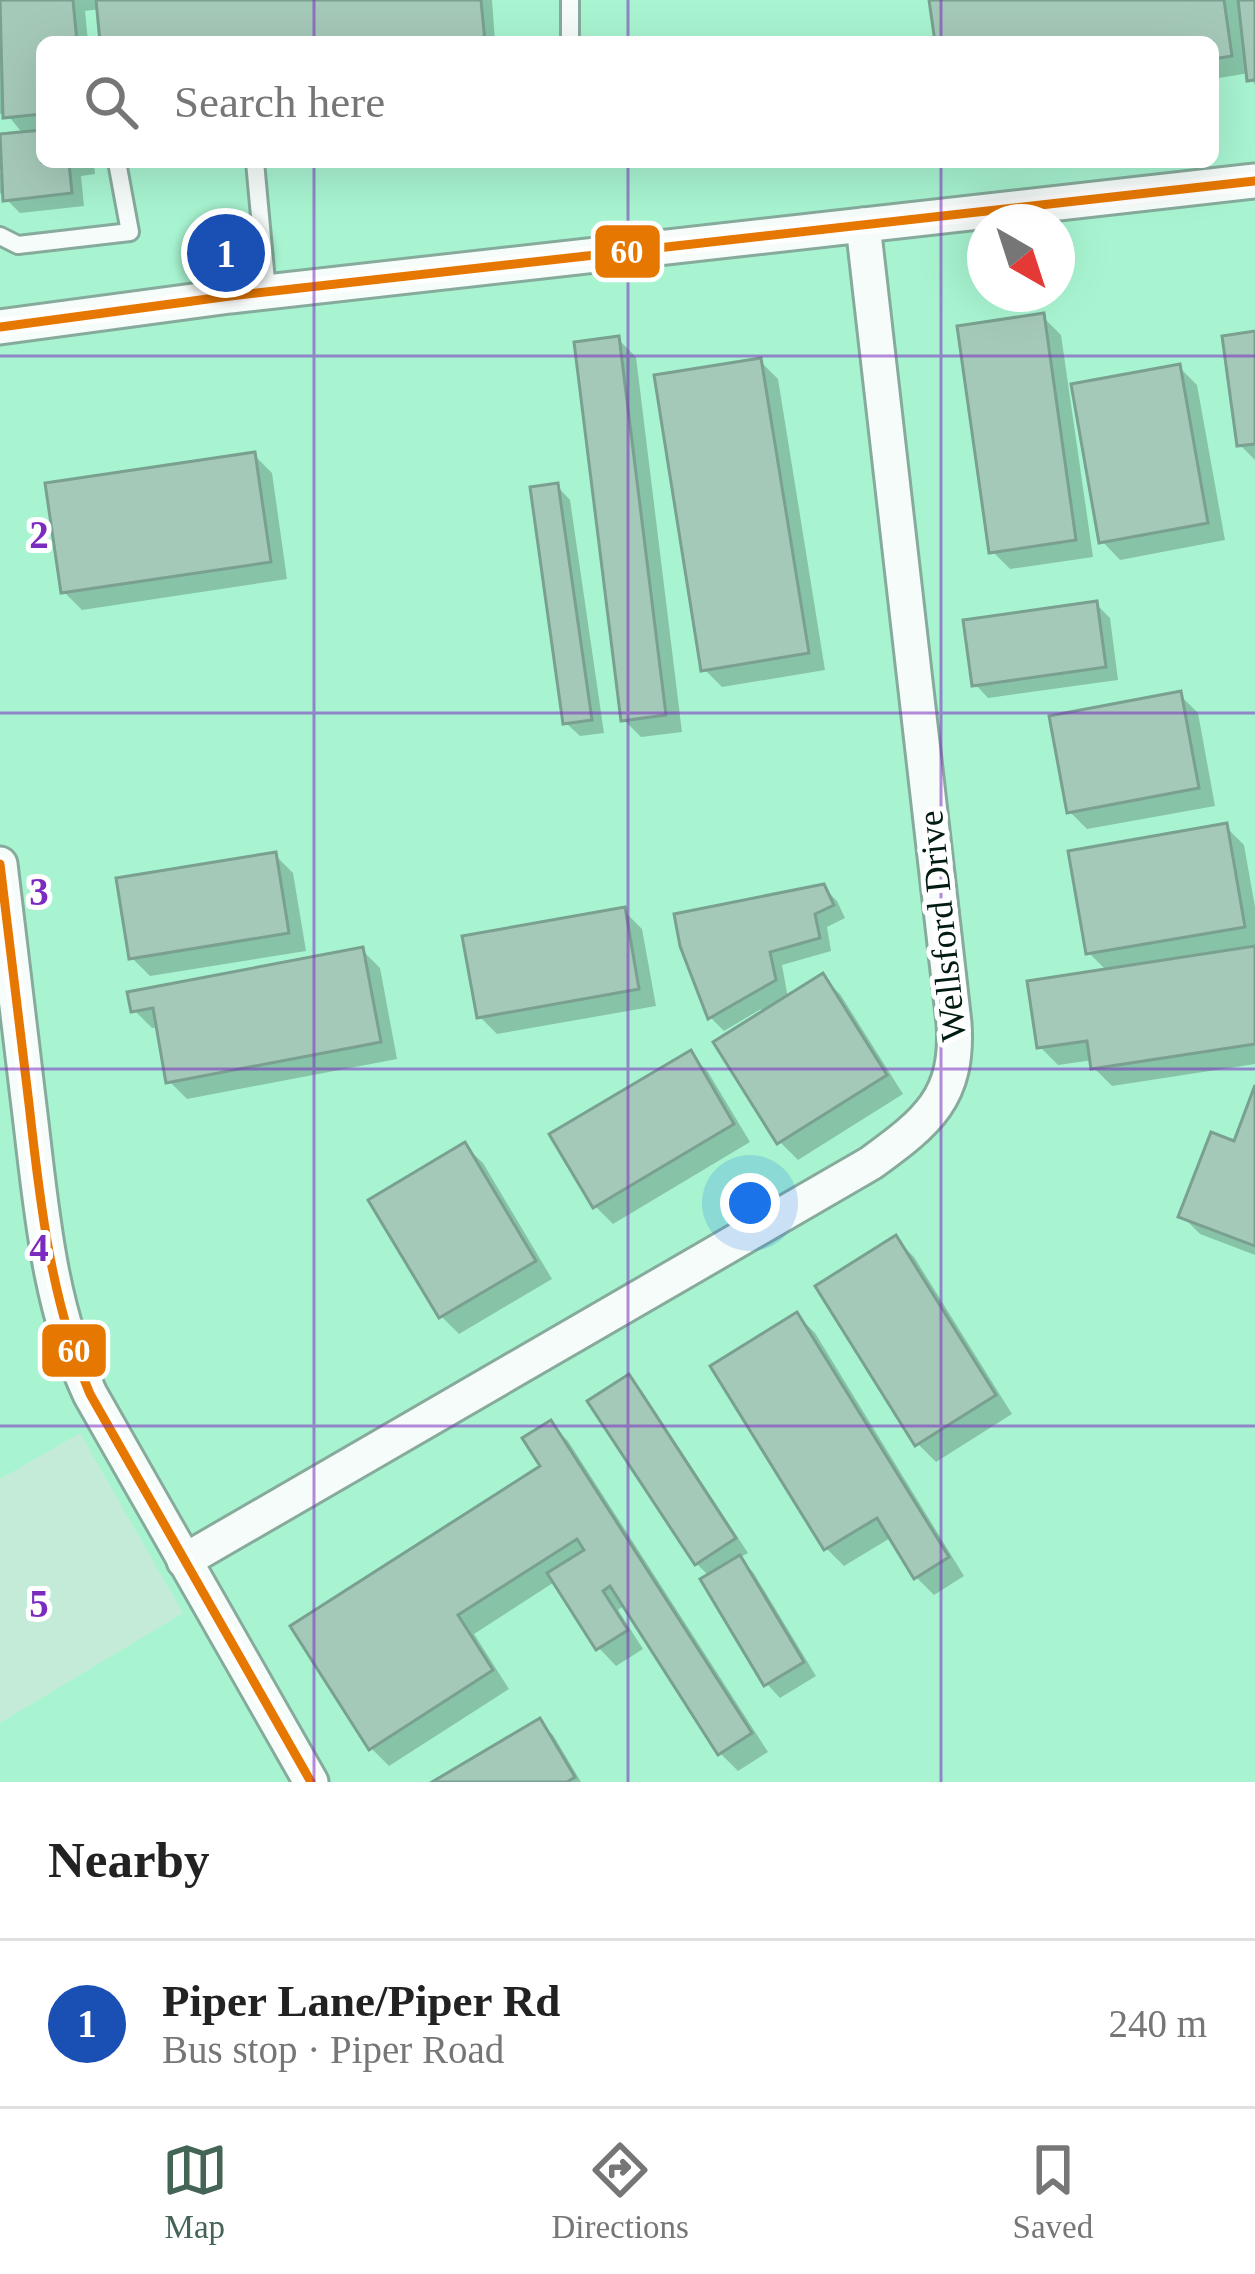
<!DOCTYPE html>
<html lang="en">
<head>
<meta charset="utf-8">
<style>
  body { margin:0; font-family:"Times New Roman",serif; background:#f2f2f2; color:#222 }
  .compass { position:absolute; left:967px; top:204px; width:108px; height:108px; border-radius:50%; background:#fff; box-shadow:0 12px 48px #0002; rotate:141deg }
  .you { position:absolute; left:750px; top:1203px; width:42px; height:42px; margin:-30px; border:9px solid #fff; border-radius:50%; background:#1a73e8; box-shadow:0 0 0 18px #1a73e833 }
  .badge { display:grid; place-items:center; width:78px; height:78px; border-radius:50%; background:#446456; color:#fff; font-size:39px; font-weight:700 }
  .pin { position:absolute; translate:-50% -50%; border:6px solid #fff; box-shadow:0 3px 12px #0006 }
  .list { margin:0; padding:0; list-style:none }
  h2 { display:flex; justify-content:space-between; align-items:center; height:156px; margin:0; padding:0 48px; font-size:51px }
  h2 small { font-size:39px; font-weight:400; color:#767676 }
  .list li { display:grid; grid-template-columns:78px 1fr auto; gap:36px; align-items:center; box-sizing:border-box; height:168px; padding:0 48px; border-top:3px solid #e0e0e0 }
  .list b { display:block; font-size:45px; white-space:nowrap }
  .list p { margin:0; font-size:39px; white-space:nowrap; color:#767676 }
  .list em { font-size:39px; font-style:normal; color:#767676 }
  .icon { flex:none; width:66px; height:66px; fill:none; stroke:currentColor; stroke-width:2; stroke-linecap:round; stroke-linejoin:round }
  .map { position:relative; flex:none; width:1255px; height:1782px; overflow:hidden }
  .search { position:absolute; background:#fff; box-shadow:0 12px 48px #0002; left:36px; right:36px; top:36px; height:132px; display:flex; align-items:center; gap:30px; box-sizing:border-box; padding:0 42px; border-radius:18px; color:#767676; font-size:45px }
  .sheet { height:324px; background:#fff }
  nav { display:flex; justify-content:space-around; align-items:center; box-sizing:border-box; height:168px; border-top:3px solid #e0e0e0; background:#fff; font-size:33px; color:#767676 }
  nav a { display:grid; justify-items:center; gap:6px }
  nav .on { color:#446456 }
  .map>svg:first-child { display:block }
  .built { fill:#a8f4d1; fill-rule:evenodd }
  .shadow { fill:#0003 }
  .building { fill:#a5c9b9; stroke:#79a090; stroke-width:3 }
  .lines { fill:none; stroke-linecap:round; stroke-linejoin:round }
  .lane-casing { stroke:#86ab9c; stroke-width:22 }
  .street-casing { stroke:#86ab9c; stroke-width:39 }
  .lane { stroke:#f6fcf9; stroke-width:16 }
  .street { stroke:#f6fcf9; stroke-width:33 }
  .bus-1-casing { stroke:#fff; stroke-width:18 }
  .bus-1 { stroke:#e67802; stroke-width:9 }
  .grid { fill:none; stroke:#7b2cbf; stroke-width:3; stroke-opacity:0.55 }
  .labels { text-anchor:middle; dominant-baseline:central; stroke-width:10; stroke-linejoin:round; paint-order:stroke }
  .street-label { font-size:36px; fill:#001b10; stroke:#fff }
  .grid-label { font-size:39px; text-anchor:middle; font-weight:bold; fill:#7b2cbf; stroke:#fff; stroke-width:10; stroke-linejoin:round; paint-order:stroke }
  .line-badge { stroke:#fff; stroke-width:4.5 }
  .badge-label { font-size:33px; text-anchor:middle; font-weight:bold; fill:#fff }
</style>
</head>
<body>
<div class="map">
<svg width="1255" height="1782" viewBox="0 0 1255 1782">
  <rect width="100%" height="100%" fill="#c3ebd8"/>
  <path class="built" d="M 0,0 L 1255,0 L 1255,1782 L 0,1782 L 0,1723 L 183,1613 L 80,1433 L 0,1479 ZM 42,42 L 1213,42 L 1213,162 L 42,162 ZM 985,222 L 1057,222 L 1057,294 L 985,294 Z"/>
  <g class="shadow">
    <path d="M 0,0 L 492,0 L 495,42 L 103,42 L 100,9 L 85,11 L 88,42 L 42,42 L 42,162 L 94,162 L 95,174 L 81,176 L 84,206 L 20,213 L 0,193 L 0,174 L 4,173 L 24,135 L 6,113 L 0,114 Z"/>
    <path d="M 932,0 L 1255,0 L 1255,85 L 1249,73 L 1213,79 L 1213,42 L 938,42 Z"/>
    <path d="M 1043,317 L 1061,335 L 1093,557 L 1010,569 L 992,551 Z"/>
    <path d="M 1255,334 L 1255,460 L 1240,445 Z"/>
    <path d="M 618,339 L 636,357 L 682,732 L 641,737 L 623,719 Z"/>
    <path d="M 760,361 L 778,379 L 825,670 L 722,687 L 704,669 Z"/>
    <path d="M 1179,367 L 1197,385 L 1225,540 L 1120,560 L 1102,541 Z"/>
    <path d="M 254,455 L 272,473 L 287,579 L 82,610 L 64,592 Z"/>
    <path d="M 557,486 L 570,500 L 604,733 L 580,736 L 566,723 Z"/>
    <path d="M 1096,604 L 1110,618 L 1118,680 L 988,698 L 975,684 Z"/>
    <path d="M 1180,695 L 1198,713 L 1215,806 L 1087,829 L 1069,811 Z"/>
    <path d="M 1226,827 L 1244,845 L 1255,907 L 1255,1064 L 1112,1086 L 1094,1068 L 1093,1060 L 1058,1065 L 1040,1047 L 1108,972 L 1089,953 Z"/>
    <path d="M 275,855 L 293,873 L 306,951 L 150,976 L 132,958 Z"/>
    <path d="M 823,887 L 837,901 L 845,918 L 827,927 L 831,951 L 782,965 L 788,998 L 822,977 L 840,994 L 903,1094 L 798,1160 L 780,1142 L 717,1043 L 763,1014 L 761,1009 L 724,1031 L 710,1017 Z"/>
    <path d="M 624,911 L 642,929 L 656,1006 L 497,1034 L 479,1016 Z"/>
    <path d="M 362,950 L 380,968 L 397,1059 L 187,1099 L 169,1081 L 159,1027 L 152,1028 L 134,1010 Z"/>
    <path d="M 690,1054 L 708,1072 L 750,1142 L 613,1224 L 595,1206 Z"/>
    <path d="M 1255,1094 L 1255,1255 L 1200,1234 L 1182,1216 L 1236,1145 Z"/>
    <path d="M 465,1146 L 483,1163 L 552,1279 L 459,1334 L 441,1316 Z"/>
    <path d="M 896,1239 L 914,1257 L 1012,1414 L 936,1462 L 918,1444 L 820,1287 Z"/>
    <path d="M 797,1315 L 815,1333 L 964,1576 L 934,1595 L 916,1577 L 892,1537 L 844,1566 L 826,1548 Z"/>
    <path d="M 628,1378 L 642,1391 L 748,1553 L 739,1558 L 753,1572 L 816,1676 L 780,1698 L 767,1684 L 710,1577 L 697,1564 Z"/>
    <path d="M 551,1424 L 568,1441 L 768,1752 L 738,1771 L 720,1753 L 625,1605 L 618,1610 L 643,1649 L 616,1666 L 599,1648 L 556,1581 L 474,1634 L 509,1689 L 389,1766 L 371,1748 L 544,1467 Z"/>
    <path d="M 539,1722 L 553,1735 L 581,1782 L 438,1782 Z"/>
  </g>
  <g class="building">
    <path d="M 0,0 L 73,0 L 77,42 L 42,42 L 42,114 L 3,118 Z"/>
    <path d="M 96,0 L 481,0 L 485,42 L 100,42 Z"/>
    <path d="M 929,0 L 1224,0 L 1232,56 L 1213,59 L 1213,42 L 935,42 Z"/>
    <path d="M 1238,0 L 1255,0 L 1255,80 L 1247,81 Z"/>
    <path d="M 42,130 L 42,162 L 78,162 L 69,163 L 72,193 L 3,201 L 0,134 Z"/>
    <path d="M 1044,313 L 1076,540 L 989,553 L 957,326 Z"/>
    <path d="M 1255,331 L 1255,444 L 1237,446 L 1222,336 Z"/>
    <path d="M 619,336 L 666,715 L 621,721 L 574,342 Z"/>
    <path d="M 761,358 L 809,653 L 701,671 L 654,375 Z"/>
    <path d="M 1180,364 L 1208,523 L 1099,543 L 1071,384 Z"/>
    <path d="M 255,452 L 271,562 L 61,593 L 45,483 Z"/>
    <path d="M 558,483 L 592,720 L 563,724 L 530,487 Z"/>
    <path d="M 1097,601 L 1106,667 L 972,686 L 963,620 Z"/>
    <path d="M 1181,691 L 1199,788 L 1067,813 L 1049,716 Z"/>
    <path d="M 1227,823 L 1245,927 L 1086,954 L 1068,851 Z"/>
    <path d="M 276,852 L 289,933 L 129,959 L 116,878 Z"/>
    <path d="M 824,884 L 834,905 L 815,914 L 820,938 L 770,952 L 776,980 L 708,1019 L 680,946 L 674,914 Z"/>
    <path d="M 625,907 L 639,989 L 477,1018 L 462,936 Z"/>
    <path d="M 1255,946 L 1255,1044 L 1091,1069 L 1087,1041 L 1037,1048 L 1027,981 Z"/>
    <path d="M 363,947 L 381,1042 L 166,1083 L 153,1008 L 131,1012 L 127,992 Z"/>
    <path d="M 823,973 L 887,1075 L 777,1144 L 713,1042 Z"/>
    <path d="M 691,1050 L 734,1124 L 593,1208 L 549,1134 Z"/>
    <path d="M 1255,1085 L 1255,1246 L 1178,1217 L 1211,1132 L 1234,1141 Z"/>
    <path d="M 465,1142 L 536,1261 L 439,1318 L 368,1200 Z"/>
    <path d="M 896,1235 L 996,1395 L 915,1446 L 815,1286 Z"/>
    <path d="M 797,1312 L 949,1557 L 914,1579 L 877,1518 L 824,1550 L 710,1366 Z"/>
    <path d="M 629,1374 L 736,1538 L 695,1565 L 587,1401 Z"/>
    <path d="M 551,1420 L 752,1733 L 718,1755 L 610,1586 L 603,1591 L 628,1630 L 596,1650 L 547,1573 L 584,1550 L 577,1539 L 458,1615 L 493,1670 L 369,1750 L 290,1626 L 540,1466 L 522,1438 Z"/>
    <path d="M 740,1555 L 804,1662 L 764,1686 L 700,1579 Z"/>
    <path d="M 540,1718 L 575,1777 L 567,1782 L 432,1782 Z"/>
  </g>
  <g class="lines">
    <g class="lane-casing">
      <g id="lane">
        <path d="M 570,42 L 570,0"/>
        <path d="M 255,162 L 267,292"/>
        <path d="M 0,236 L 18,245 L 130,232 L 117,162"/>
      </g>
    </g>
    <g class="street-casing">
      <g id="street">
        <path d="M 0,327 L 230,296 L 1255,181"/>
        <path d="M 0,864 C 10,950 21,1037 31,1123 C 42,1216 50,1308 90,1394 L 311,1782"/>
        <path d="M 184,1561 L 871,1163 C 927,1122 959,1098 954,1023 L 863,225"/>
      </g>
    </g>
    <use href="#lane" class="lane"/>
    <use href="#street" class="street"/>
    <g class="bus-1-casing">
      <g id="bus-1">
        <path d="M 0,327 L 230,296 L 1255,181"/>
        <path d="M 0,864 C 9,944 19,1024 29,1104 C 40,1204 51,1301 90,1394 L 311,1782"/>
      </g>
    </g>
    <use href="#bus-1" class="bus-1"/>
  </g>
  <path class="grid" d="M 314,0 L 314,42M 628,0 L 628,42M 941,0 L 941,42M 314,162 L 314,1782M 628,162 L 628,1782M 941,162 L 941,1782M 0,356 L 1255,356M 0,713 L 1255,713M 0,1069 L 1255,1069M 0,1426 L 1255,1426"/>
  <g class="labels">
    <g class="street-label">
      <text transform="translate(942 926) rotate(-96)">Wellsford Drive</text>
    </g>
  </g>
  <g class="grid-label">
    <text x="39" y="548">2</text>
    <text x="39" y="905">3</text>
    <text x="39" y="1261">4</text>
    <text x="39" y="1617">5</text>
  </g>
  <g class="line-badge">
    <rect x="593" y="223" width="69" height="57" rx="12" fill="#e67802"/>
    <rect x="40" y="1322" width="68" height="57" rx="12" fill="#e67802"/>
  </g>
  <g class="badge-label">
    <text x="627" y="263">60</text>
    <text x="74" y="1362">60</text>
  </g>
</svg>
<svg class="compass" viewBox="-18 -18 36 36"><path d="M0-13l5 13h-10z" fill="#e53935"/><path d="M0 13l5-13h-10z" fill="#767676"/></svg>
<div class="you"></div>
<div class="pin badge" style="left:226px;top:253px;background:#1a4fb4">1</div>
<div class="search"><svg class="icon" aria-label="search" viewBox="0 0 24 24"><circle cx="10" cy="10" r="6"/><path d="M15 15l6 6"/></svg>Search here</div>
</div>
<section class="sheet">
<h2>Nearby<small></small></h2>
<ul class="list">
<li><span class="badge" style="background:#1a4fb4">1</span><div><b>Piper Lane/Piper Rd</b><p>Bus stop · Piper Road</p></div><em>240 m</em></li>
</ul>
</section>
<nav>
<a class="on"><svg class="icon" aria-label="map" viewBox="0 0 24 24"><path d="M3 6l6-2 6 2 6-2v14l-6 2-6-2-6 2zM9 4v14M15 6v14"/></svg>Map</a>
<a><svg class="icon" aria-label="directions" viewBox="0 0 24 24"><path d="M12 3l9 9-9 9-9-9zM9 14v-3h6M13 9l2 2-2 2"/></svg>Directions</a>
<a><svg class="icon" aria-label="saved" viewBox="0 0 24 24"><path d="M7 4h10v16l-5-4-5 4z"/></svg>Saved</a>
</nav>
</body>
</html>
